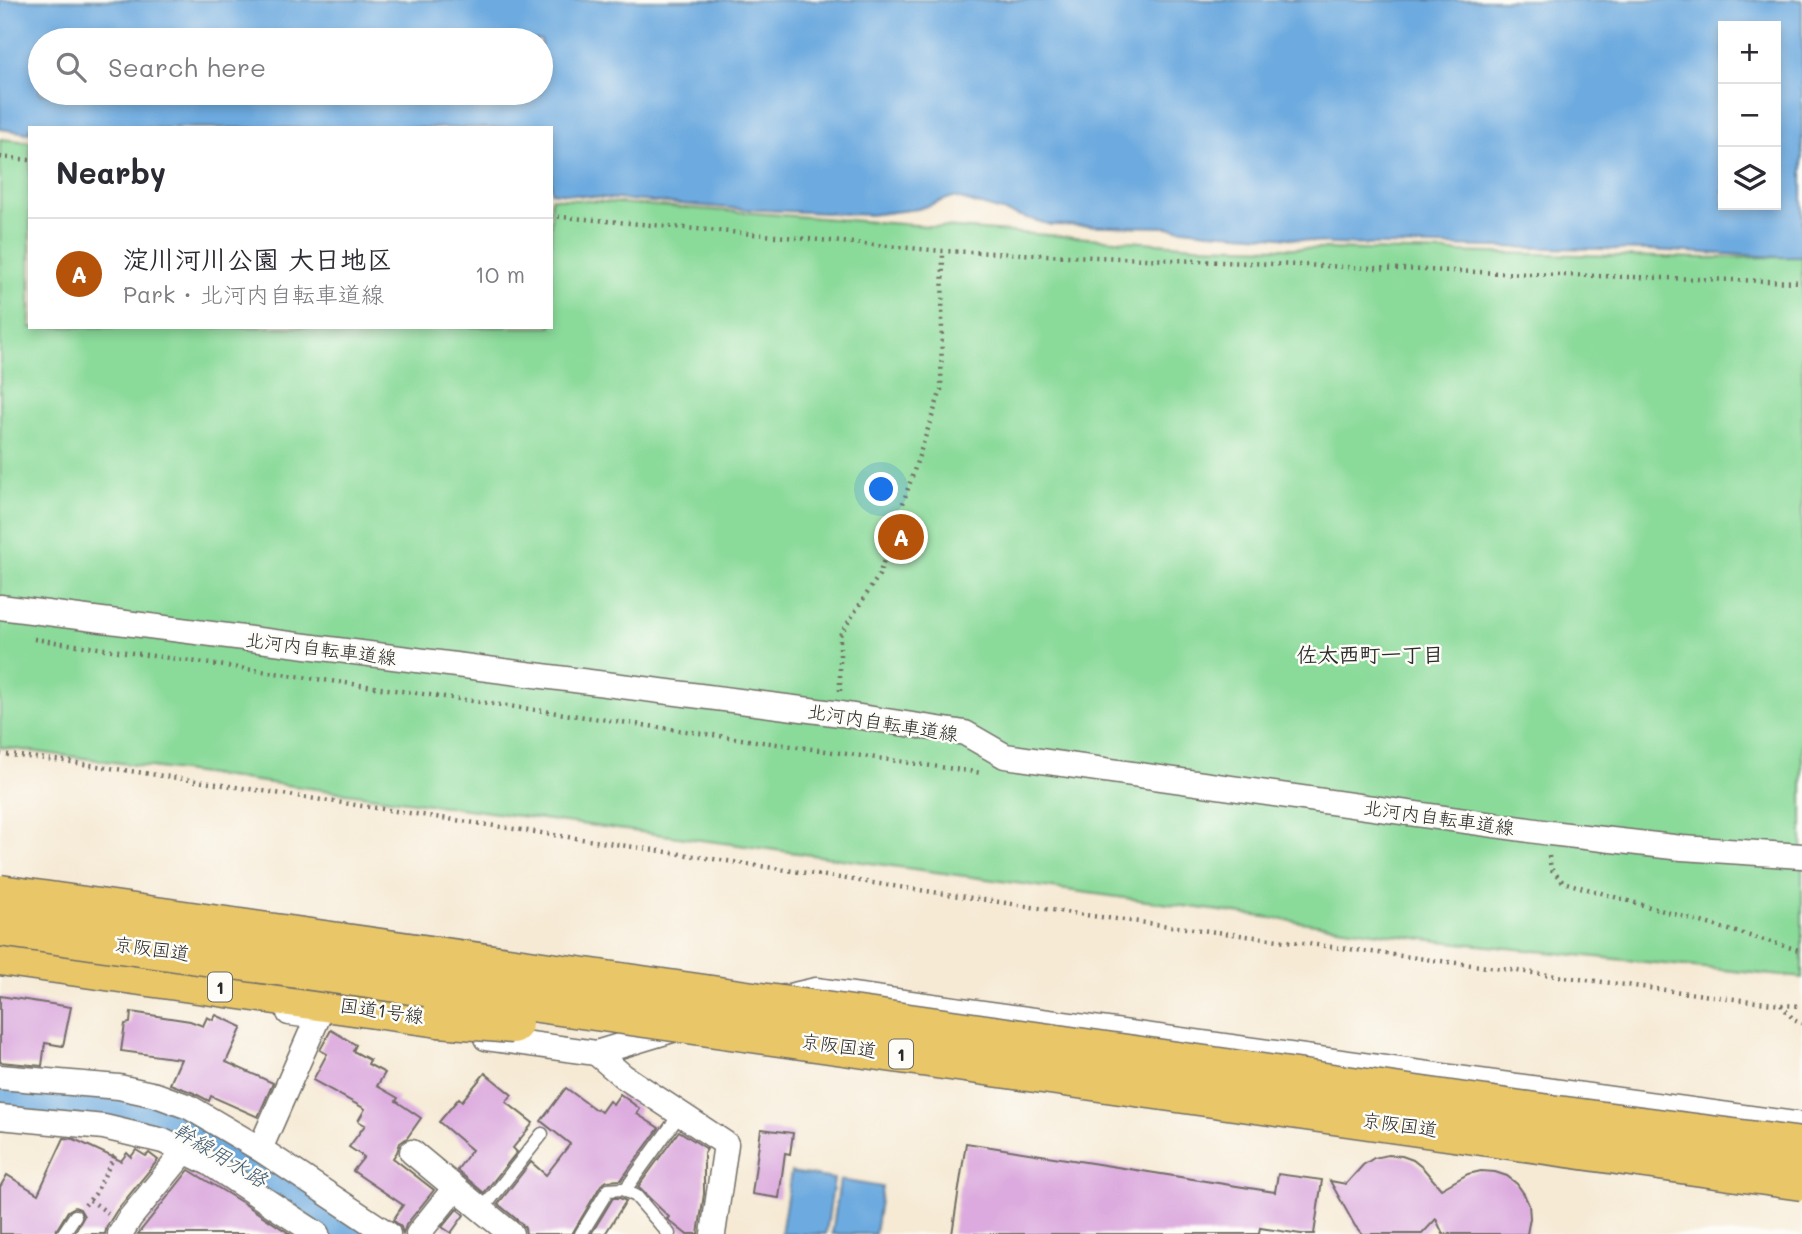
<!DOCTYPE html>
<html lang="en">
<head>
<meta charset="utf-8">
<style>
  body { margin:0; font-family:Mali,"Klee One",sans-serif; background:#f7f7f7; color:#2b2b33 }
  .controls { position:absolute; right:21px; top:21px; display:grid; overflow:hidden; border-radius:0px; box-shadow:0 4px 10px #0003 }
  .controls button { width:63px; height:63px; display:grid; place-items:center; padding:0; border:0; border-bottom:2px solid #e1e1e2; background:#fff; color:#2b2b33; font:35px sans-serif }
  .you { position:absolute; left:882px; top:490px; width:24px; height:24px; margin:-18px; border:5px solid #fff; border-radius:50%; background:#1a73e8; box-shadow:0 0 0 10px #1a73e833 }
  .badge { display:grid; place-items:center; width:46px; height:46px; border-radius:50%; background:#b45309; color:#fff; font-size:23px; font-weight:700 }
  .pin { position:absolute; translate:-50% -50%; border:4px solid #fff; box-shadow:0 2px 7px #0006 }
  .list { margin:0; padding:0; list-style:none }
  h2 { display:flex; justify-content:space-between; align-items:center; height:91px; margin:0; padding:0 28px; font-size:30px }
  h2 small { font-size:23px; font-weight:400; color:#7c7c81 }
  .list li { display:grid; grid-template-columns:46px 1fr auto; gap:21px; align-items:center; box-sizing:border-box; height:112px; padding:0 28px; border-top:2px solid #e1e1e2 }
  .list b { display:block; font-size:26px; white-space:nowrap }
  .list p { margin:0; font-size:23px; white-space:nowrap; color:#7c7c81 }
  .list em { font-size:23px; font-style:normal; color:#7c7c81 }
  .icon { flex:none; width:38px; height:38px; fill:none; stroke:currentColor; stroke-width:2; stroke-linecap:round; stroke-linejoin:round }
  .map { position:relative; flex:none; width:1802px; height:1234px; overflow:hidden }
  .search { position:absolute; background:#fff; box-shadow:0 4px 10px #0003; left:28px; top:28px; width:525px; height:77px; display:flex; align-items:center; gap:18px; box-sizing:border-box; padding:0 24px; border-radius:38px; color:#7c7c81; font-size:26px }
  .panel { position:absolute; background:#fff; box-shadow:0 4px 10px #0003; left:28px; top:126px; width:525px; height:203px; border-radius:0px }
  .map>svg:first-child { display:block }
  .green { fill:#8ada9a; stroke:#5a8262; stroke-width:2 }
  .water { fill:#6daadf; stroke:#4c6a85; stroke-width:2; fill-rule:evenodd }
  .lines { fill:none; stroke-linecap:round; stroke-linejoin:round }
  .river { stroke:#6daadf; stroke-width:44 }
  .building { fill:#dcaade }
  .lane-casing { stroke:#726e66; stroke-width:15 }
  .street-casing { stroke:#726e66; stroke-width:27 }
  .highway-casing { stroke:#726e66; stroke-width:41 }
  .path { stroke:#726e66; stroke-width:4.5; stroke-dasharray:2 5; stroke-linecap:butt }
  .lane { stroke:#fff; stroke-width:12 }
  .street { stroke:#fff; stroke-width:24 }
  .highway { stroke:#e9c769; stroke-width:38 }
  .highway-bridge-casing { stroke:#726e66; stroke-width:41; stroke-linecap:butt }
  .highway-bridge { stroke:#e9c769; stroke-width:38 }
  .labels { text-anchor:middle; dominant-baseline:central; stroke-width:5; stroke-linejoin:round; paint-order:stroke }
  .shield { fill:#fdfcf7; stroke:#6a6a68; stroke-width:2 }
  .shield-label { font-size:18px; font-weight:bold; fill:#2b2b2b }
  .street-label { font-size:19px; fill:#2b2b2b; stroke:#fdfcf7 }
  .neighbourhood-label { font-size:21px; font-weight:bold; fill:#2b2b2b; stroke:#fdfcf7 }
  .water-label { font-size:21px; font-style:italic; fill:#455e73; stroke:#fdfcf7 }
</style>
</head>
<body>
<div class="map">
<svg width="1802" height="1234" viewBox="0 0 1802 1234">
  <rect width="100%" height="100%" fill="#fdfcf7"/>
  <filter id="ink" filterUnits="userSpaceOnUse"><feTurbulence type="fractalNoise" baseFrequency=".0143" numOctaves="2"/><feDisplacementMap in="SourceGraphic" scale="14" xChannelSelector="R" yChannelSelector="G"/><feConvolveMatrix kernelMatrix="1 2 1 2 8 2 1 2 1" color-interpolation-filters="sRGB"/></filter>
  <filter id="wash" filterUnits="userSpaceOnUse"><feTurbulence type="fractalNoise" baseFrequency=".00686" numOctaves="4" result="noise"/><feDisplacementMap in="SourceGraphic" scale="28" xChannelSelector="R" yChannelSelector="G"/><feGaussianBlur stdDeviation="1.57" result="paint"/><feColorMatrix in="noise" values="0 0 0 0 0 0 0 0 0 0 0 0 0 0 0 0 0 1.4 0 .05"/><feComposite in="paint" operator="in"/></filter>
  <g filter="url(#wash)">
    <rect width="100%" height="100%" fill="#f6ead5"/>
    <path class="green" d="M 0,139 L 30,142 L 30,327 L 551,327 L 551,198 L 1197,246 L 1705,258 L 1802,257 L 1802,978 L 1439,941 L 746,846 L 0,747 Z"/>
    <g class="water">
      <path d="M 0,0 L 1802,0 L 1802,257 L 1780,257 L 1650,250 L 1331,244 L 1281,237 L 1209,232 L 1166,227 L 1051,225 L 953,197 L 918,209 L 869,215 L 742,209 L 604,198 L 551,192 L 551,128 L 30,128 L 30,133 L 0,129 ZM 1776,26 L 1776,205 L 1723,205 L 1723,26 ZM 541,40 L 541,93 L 40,93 L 40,40 Z"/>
      <path d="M 791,1172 L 834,1179 L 826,1234 L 781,1234 Z"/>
      <path d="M 840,1180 L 882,1187 L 875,1234 L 832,1234 Z"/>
    </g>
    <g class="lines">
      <path class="river" d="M 0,1100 L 124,1111 L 174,1124 L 223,1150 L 346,1234"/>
    </g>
    <g id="blocks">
      <g class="building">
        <path d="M 0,996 L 71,1007 L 63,1046 L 45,1043 L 42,1066 L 0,1062 Z"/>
        <path d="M 131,1012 L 190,1021 L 203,1026 L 207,1017 L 213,1020 L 216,1015 L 242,1027 L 226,1062 L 273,1083 L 258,1117 L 211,1096 L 209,1101 L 194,1093 L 170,1084 L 181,1059 L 121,1051 L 125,1024 L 130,1023 Z"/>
        <path d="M 331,1030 L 356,1045 L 353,1051 L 370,1060 L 368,1064 L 385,1073 L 377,1086 L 398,1098 L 396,1101 L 421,1118 L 407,1138 L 400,1143 L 397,1152 L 393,1158 L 434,1190 L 406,1225 L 403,1234 L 401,1227 L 393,1220 L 403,1205 L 353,1171 L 364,1157 L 349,1147 L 365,1125 L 358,1121 L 365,1109 L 313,1080 L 327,1054 L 320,1050 Z"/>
        <path d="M 485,1073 L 512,1095 L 506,1102 L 533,1123 L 513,1148 L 517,1152 L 484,1193 L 457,1170 L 472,1150 L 439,1122 L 459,1098 L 462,1101 Z"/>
        <path d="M 566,1088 L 596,1110 L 597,1109 L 601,1112 L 609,1101 L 613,1104 L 620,1094 L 640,1109 L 637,1114 L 659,1128 L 621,1180 L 607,1181 L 601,1185 L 572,1234 L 526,1234 L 525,1228 L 521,1223 L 498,1204 L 531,1162 L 546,1175 L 570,1144 L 541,1121 Z"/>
        <path d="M 761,1129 L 793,1133 L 790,1154 L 785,1153 L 779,1198 L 752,1194 Z"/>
        <path d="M 679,1131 L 707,1149 L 704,1154 L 704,1194 L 698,1234 L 686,1234 L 667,1219 L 669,1217 L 638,1187 Z"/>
        <path d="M 64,1138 L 74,1139 L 121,1161 L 127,1153 L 131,1157 L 136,1150 L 146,1156 L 149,1153 L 158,1160 L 117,1210 L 107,1226 L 105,1234 L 74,1234 L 84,1216 L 80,1209 L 75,1207 L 68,1211 L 54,1234 L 0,1234 L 0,1187 L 7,1175 L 38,1194 Z"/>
        <path d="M 966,1143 L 1275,1192 L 1278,1174 L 1322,1180 L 1314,1234 L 1301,1234 L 1260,1228 L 1259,1234 L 952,1234 Z"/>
        <path d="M 1388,1155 L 1402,1156 L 1413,1160 L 1423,1168 L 1441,1189 L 1468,1174 L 1481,1171 L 1495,1172 L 1507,1176 L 1517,1184 L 1524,1194 L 1529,1205 L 1530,1218 L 1527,1234 L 1443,1234 L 1436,1219 L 1422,1234 L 1362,1234 L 1355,1226 L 1330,1181 L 1346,1184 L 1363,1165 L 1374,1158 Z"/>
        <path d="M 189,1170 L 243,1203 L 290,1234 L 138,1234 Z"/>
        <path d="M 613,1198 L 620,1198 L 626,1201 L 605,1234 L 591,1234 Z"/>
        <path d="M 457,1209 L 464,1215 L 451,1233 L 442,1227 Z"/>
      </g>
    </g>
  </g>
  <g filter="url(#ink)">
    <use href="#blocks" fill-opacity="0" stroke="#726e66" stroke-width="2"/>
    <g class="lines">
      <g class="lane-casing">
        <g id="lane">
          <path d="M 625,1190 L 680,1114"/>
          <path d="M 482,1210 L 542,1134"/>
          <path d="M 63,1234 L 75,1216"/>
          <path d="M 581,1234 L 608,1190 L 622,1189 L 636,1196 L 669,1234"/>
        </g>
      </g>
      <g class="street-casing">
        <g id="street">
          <path d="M 0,607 L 841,714 L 965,733 L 1005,756 L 1550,833 L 1682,848 L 1802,856"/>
          <path d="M 781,998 L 816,990 L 1802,1125"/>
          <path d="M 486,1038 L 596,1053 L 679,1028"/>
          <path d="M 596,1053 L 623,1076 L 726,1144 L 713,1234"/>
          <path d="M 0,1077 L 119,1087 L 156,1095 L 189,1107 L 260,1149 L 388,1234"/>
          <path d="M 0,1117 L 104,1127 L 163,1141 L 209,1163 L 317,1234"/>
          <path d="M 260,1149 L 318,1017 L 289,1013"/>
          <path d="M 412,1152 L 511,1234"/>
          <path d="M 120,1234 L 130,1218 L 185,1151"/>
          <path d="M 418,1234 L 455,1188"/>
        </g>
      </g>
      <g class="highway-casing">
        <path id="highway" d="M 0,956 L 439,1018"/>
      </g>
      <g class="path">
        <path d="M 0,157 L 30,160"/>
        <path d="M 551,216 L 943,251 L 1528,274 L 1802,282"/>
        <path d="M 34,639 L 982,773"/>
        <path d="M 840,691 L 840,635 L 879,575 L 941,390 L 943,251"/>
        <path d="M 0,754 L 64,761 L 1085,915 L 1781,1005 L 1802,1006"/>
        <path d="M 1549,856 L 1551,869 L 1563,882 L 1802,951"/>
        <path d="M 1781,1005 L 1794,1020 L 1802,1024"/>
        <path d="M 90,1200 L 108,1213"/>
        <path d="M 85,1205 L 95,1194 L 116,1153"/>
      </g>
      <use href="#lane" class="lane"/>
      <use href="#street" class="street"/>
      <use href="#highway" class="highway"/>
      <g class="highway-bridge-casing">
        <g id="highway-bridge">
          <path d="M 0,894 L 1542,1113 L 1802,1147"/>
          <path d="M 0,927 L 1802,1181"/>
          <path d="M 439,1018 L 513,1024"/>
        </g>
      </g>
      <use href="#highway-bridge" class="highway-bridge"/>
    </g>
  </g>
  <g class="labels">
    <g class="shield">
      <rect x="208" y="972.5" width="24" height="29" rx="5"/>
      <rect x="889" y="1039.5" width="24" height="29" rx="5"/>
    </g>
    <g class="shield-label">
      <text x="220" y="987">1</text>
      <text x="901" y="1054">1</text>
    </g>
    <g class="street-label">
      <text transform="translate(321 648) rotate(7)">北河内自転車道線</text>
      <text transform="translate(883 722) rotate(9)">北河内自転車道線</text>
      <text transform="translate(1439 817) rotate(8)">北河内自転車道線</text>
      <text transform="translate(152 948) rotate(8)">京阪国道</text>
      <text transform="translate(382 1010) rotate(8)">国道1号線</text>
      <text transform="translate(839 1045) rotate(8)">京阪国道</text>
      <text transform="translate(1400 1124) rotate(8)">京阪国道</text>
    </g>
    <g class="neighbourhood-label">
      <text x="1370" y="653">佐太西町一丁目</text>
    </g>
    <g class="water-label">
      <text transform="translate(221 1154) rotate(31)">幹線用水路</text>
    </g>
  </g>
</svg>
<div class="controls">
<button>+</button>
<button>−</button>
<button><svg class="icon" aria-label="layers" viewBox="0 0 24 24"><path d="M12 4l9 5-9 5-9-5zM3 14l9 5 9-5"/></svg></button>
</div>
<div class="you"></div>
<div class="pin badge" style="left:901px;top:537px">A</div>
<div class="search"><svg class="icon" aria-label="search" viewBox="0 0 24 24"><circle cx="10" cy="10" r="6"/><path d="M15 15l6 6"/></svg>Search here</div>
<section class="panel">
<h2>Nearby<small></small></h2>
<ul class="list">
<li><span class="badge">A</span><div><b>淀川河川公園 大日地区</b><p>Park · 北河内自転車道線</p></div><em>10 m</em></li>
</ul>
</section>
</div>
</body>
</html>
